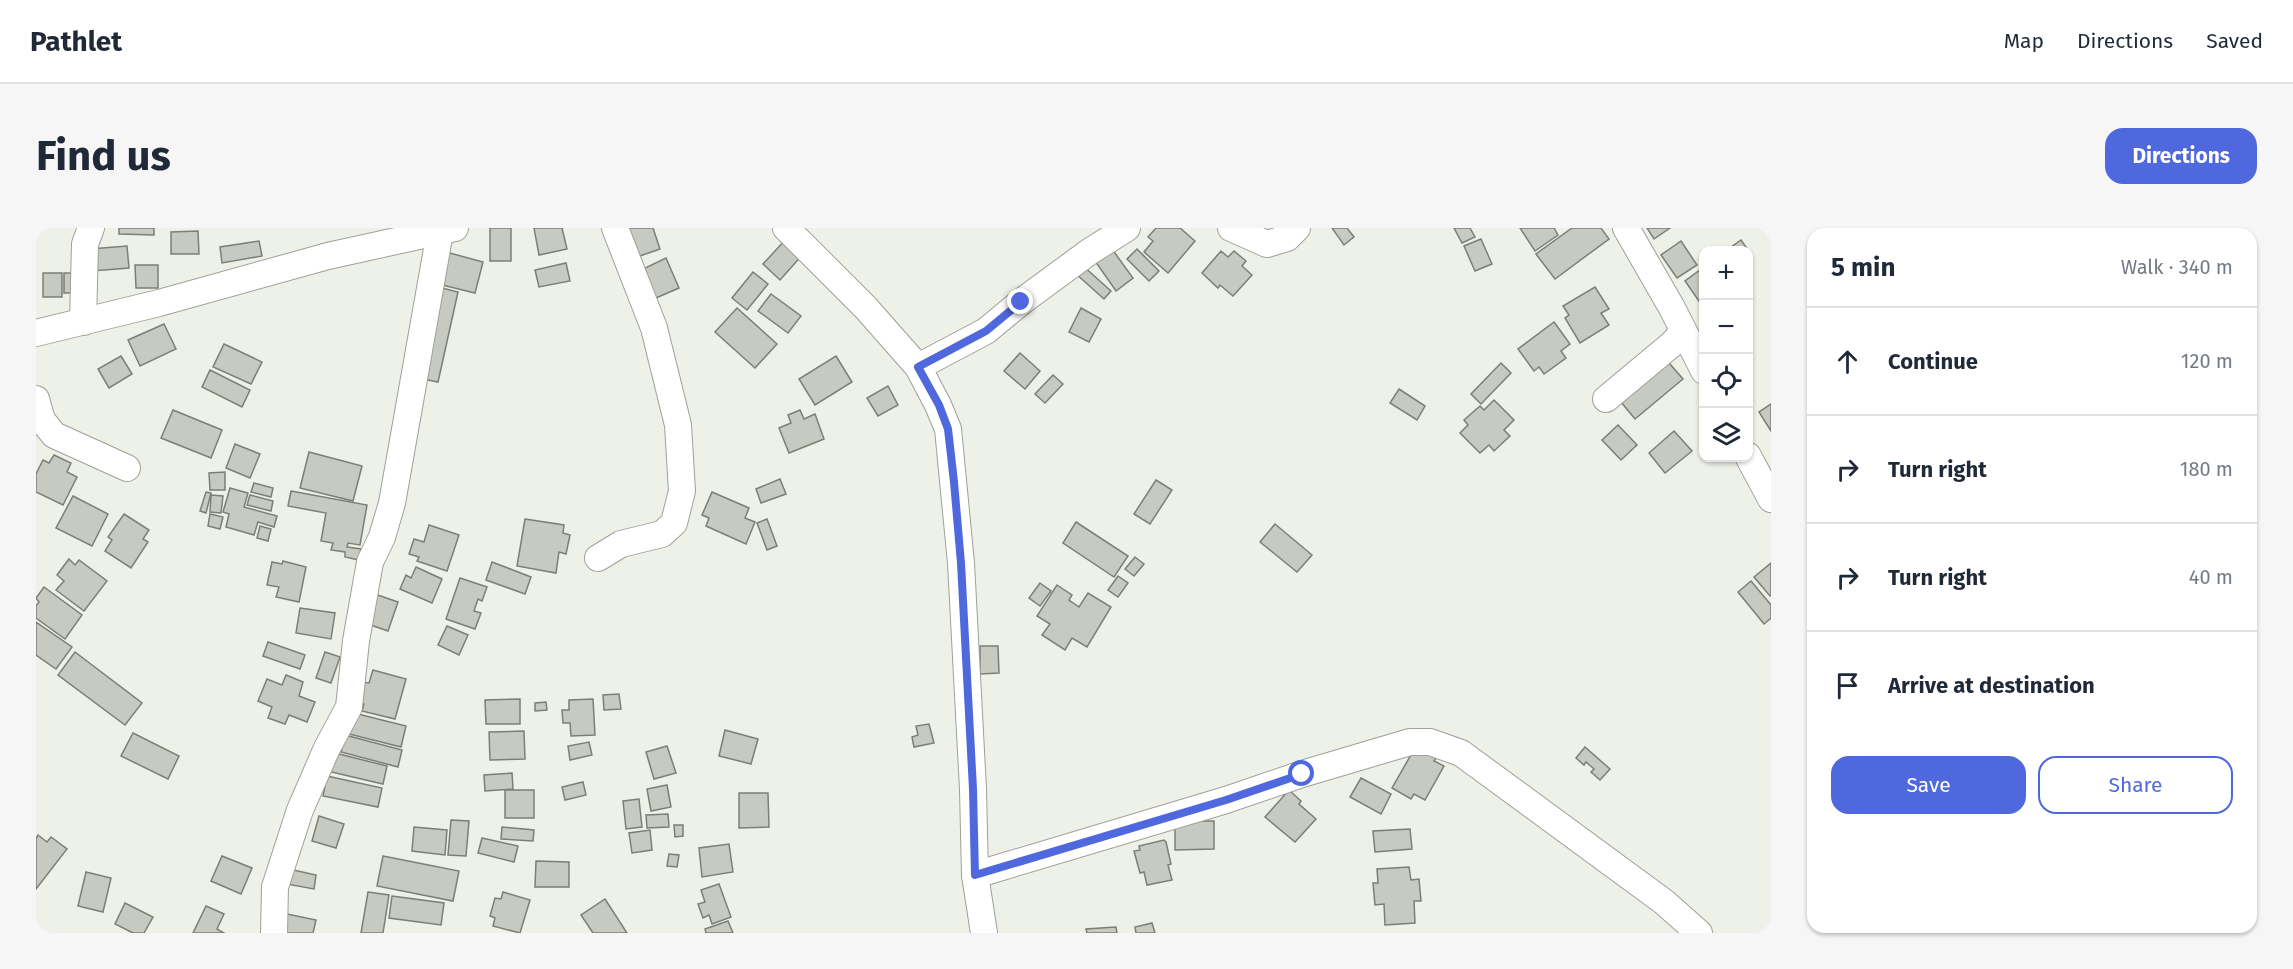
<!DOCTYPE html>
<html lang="en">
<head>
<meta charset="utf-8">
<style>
  body { margin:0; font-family:"Fira Sans",sans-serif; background:#f6f6f7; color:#1f2937 }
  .controls { position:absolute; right:18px; top:18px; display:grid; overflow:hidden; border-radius:12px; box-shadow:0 2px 4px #0004 }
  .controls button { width:54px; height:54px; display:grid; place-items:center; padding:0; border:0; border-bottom:2px solid #e0e1e3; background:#fff; color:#1f2937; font:30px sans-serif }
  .stop { position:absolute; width:18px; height:18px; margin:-14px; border:4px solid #5068dd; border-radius:50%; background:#fff }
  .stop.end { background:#5068dd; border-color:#fff; box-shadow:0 2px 6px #0008 }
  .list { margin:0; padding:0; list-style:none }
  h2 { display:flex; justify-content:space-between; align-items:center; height:78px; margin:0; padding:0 24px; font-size:26px }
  h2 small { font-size:20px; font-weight:400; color:#747a83 }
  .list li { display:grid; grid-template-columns:39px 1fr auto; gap:18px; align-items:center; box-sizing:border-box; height:108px; padding:0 24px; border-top:2px solid #e0e1e3 }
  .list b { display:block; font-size:22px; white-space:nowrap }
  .list em { font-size:20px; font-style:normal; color:#747a83 }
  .actions { display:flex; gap:12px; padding:18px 24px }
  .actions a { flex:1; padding:14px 0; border:2px solid #5068dd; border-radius:18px; text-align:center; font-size:21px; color:#5068dd }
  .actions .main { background:#5068dd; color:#fff }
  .icon { flex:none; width:33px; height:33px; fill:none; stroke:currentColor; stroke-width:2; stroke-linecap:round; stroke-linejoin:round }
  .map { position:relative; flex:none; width:1735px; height:705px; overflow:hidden; border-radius:18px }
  header { display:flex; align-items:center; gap:36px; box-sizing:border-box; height:84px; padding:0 30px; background:#fff; border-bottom:2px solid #e0e1e3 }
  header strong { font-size:28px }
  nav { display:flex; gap:33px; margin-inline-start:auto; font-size:21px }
  .intro { display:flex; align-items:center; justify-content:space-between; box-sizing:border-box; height:144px; padding:0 36px }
  h1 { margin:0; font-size:42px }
  .button { padding:15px 27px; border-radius:18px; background:#5068dd; color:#fff; font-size:21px; font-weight:700 }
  main { display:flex; gap:36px; padding:0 36px }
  aside { flex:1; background:#fff; border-radius:18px; box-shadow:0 2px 4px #0004 }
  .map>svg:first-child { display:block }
  .building { fill:#c7cac0; stroke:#7c7f76; stroke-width:1.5 }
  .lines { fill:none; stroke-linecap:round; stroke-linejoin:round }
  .minor-casing { stroke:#9ea198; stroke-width:28 }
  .minor { stroke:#fff; stroke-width:26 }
  .route { stroke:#5068dd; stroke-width:8 }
</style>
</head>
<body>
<header>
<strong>Pathlet</strong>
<nav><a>Map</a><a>Directions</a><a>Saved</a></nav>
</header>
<div class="intro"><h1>Find us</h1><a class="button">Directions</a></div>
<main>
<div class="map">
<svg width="1735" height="705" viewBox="0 0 1735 705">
  <rect width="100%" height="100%" fill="#eef1e7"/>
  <g class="building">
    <path d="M 83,0 L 118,0 L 118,7 L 83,6 Z"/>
    <rect x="454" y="0" width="21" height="33"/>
    <path d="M 498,0 L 526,0 L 531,21 L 503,27 Z"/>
    <path d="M 591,0 L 617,0 L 624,21 L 601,29 Z"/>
    <path d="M 1120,0 L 1144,0 L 1159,13 L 1132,45 L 1108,24 L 1117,13 L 1112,9 Z"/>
    <path d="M 1296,0 L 1311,0 L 1318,9 L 1308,17 Z"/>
    <path d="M 1418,0 L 1434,0 L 1439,9 L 1426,15 Z"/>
    <path d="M 1484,0 L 1518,0 L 1522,7 L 1499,23 Z"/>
    <path d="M 1536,0 L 1565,0 L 1573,11 L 1519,51 L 1500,26 Z"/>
    <path d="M 1611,0 L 1634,0 L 1618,11 Z"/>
    <path d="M 162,3 L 163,26 L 135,26 L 135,4 Z"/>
    <path d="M 751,10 L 768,25 L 744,52 L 727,36 Z"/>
    <path d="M 1445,11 L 1456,36 L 1439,43 L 1428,18 Z"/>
    <path d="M 1705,12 L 1712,22 L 1691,22 Z"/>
    <path d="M 223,13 L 226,28 L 186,35 L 184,19 Z"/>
    <path d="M 1645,13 L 1661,37 L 1641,50 L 1625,27 Z"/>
    <path d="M 91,18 L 93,40 L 56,43 L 54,21 Z"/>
    <path d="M 1076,21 L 1097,50 L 1080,63 L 1059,33 Z"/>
    <path d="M 1101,21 L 1123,43 L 1113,53 L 1091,31 Z"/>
    <path d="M 1185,23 L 1192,29 L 1198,23 L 1210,33 L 1206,38 L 1216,47 L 1197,68 L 1184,57 L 1182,60 L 1166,45 Z"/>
    <path d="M 410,24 L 447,34 L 439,65 L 402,56 Z"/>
    <path d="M 630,30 L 643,60 L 620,70 L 607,41 Z"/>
    <path d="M 530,35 L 534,53 L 503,59 L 499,42 Z"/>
    <path d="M 99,37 L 122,37 L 122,60 L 100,60 Z"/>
    <path d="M 1046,37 L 1075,63 L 1068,71 L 1039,45 Z"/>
    <path d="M 1668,39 L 1668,75 L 1665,76 L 1649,53 Z"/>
    <path d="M 717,44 L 732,56 L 711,82 L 696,70 Z"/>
    <rect x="7" y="45" width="19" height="24"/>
    <path d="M 28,45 L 39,45 L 38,65 L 28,65 Z"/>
    <path d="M 402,59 L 422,64 L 402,154 L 382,150 Z"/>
    <path d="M 1559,59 L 1573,81 L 1565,85 L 1573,97 L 1544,115 L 1529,90 L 1533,87 L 1527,78 Z"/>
    <path d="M 735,66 L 765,88 L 752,105 L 722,83 Z"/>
    <path d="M 701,80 L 741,116 L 719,140 L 679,104 Z"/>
    <path d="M 1045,80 L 1065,91 L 1053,114 L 1033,104 Z"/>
    <path d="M 1518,94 L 1534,116 L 1525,123 L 1530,130 L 1508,146 L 1503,139 L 1498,143 L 1482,121 Z"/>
    <path d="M 128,96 L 140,121 L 104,138 L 92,112 Z"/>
    <path d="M 188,116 L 226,134 L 215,156 L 177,139 Z"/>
    <path d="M 984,125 L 1004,143 L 989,161 L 968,143 Z"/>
    <path d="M 85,128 L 96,146 L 73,160 L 62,141 Z"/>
    <path d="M 800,128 L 816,154 L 779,177 L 763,151 Z"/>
    <path d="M 1627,128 L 1647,151 L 1599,191 L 1580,168 Z"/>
    <path d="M 1465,135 L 1475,145 L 1445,176 L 1435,166 Z"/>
    <path d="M 174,142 L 214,162 L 206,179 L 166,159 Z"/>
    <path d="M 1017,147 L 1027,156 L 1009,175 L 999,166 Z"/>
    <path d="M 852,158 L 862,177 L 842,188 L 831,170 Z"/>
    <path d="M 1363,161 L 1389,178 L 1381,192 L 1354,175 Z"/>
    <path d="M 1458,172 L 1478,192 L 1468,202 L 1474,208 L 1458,223 L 1453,217 L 1444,225 L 1424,205 L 1432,197 L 1428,192 L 1444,178 L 1448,182 Z"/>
    <path d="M 1735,176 L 1735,203 L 1723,184 Z"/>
    <path d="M 137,182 L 186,202 L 175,230 L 125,210 Z"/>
    <path d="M 764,182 L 768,191 L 779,186 L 788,211 L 753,225 L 743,200 L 755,195 L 752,187 Z"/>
    <path d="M 1582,197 L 1601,217 L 1585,232 L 1566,212 Z"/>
    <path d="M 1638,203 L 1656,223 L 1629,245 L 1613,225 Z"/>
    <path d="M 199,216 L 224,226 L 214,250 L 190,240 Z"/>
    <path d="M 273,224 L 326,238 L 317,273 L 264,260 Z"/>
    <path d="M 18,227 L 35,235 L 31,244 L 41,249 L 27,277 L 0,264 L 0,246 L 7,232 L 13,235 Z"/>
    <path d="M 189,244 L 189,262 L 174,262 L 173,245 Z"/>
    <path d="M 744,251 L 750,266 L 725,275 L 720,261 Z"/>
    <path d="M 1120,252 L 1136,262 L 1114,296 L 1098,286 Z"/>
    <path d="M 218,255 L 237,260 L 235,269 L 215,264 Z"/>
    <path d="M 194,260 L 212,265 L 208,279 L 241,288 L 238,299 L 222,294 L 218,307 L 190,299 L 193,286 L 187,284 Z"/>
    <path d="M 255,263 L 331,277 L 324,317 L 312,315 L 311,319 L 325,321 L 323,332 L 309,329 L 309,324 L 295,322 L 297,315 L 285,313 L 290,285 L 252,278 Z"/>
    <path d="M 170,264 L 175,265 L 170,285 L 164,283 Z"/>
    <path d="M 676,264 L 713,280 L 709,290 L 719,294 L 710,316 L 670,298 L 673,290 L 666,287 Z"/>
    <path d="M 175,267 L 187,268 L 185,285 L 174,284 Z"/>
    <path d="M 214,267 L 237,273 L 235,283 L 211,277 Z"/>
    <path d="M 37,268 L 72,286 L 56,318 L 20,300 Z"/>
    <path d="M 88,286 L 113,302 L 107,311 L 112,314 L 95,340 L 69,323 L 76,312 L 72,309 Z"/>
    <path d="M 174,286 L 187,289 L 184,301 L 172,298 Z"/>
    <path d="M 489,291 L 528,297 L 527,305 L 534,307 L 530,326 L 523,324 L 520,345 L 481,338 Z"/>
    <path d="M 731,291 L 741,318 L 731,322 L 721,295 Z"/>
    <path d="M 1040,294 L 1092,328 L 1078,349 L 1027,315 Z"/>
    <path d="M 1239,296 L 1276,327 L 1261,344 L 1224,314 Z"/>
    <path d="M 393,297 L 423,307 L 411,343 L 381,333 L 383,329 L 373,326 L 378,311 L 388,314 Z"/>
    <path d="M 224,298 L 235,301 L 232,313 L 221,310 Z"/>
    <path d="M 1099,329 L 1108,336 L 1098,348 L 1089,341 Z"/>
    <path d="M 33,331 L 39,337 L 43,332 L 71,353 L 48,383 L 20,362 L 28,353 L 21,347 Z"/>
    <path d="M 247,333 L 270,339 L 263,374 L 240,369 L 243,359 L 231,357 L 236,334 L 246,336 Z"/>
    <path d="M 456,334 L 495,349 L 489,366 L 450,352 Z"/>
    <path d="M 1735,335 L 1735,367 L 1734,368 L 1718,349 Z"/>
    <path d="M 380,339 L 406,351 L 396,375 L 364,361 L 370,347 L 375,350 Z"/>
    <path d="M 1082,348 L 1092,355 L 1082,369 L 1072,362 Z"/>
    <path d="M 424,350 L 451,359 L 446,373 L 442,371 L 438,383 L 445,385 L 439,401 L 410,391 Z"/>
    <path d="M 1715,353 L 1735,377 L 1735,390 L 1728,396 L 1702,364 Z"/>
    <path d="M 1004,355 L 1015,363 L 1004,378 L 993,370 Z"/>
    <path d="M 1021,357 L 1036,367 L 1033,372 L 1043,379 L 1052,365 L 1075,379 L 1051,419 L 1036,410 L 1029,422 L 1006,407 L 1014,396 L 1001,388 Z"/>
    <path d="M 8,359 L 46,387 L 29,411 L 0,390 L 0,378 L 3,374 L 0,370 Z"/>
    <path d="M 336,365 L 362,374 L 352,403 L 326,394 Z"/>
    <path d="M 264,380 L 299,385 L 295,411 L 260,405 Z"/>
    <path d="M 0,394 L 36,419 L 20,441 L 0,427 Z"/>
    <path d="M 411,398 L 432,407 L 423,427 L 402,417 Z"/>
    <path d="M 232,414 L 269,427 L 264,441 L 227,428 Z"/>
    <path d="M 944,418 L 962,418 L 963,445 L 944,446 Z"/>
    <path d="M 39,424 L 106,475 L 89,497 L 22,447 Z"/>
    <path d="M 289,424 L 304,429 L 295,455 L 280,450 Z"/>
    <path d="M 337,442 L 370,451 L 359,491 L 326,483 L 328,476 L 321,473 L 326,454 L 333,455 Z"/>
    <path d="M 250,447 L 267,454 L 263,468 L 279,474 L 271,494 L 253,487 L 249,496 L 232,490 L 236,479 L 222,473 L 231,451 L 246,457 Z"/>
    <path d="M 583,466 L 585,481 L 568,482 L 567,467 Z"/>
    <path d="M 484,471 L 484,496 L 450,496 L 449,472 Z"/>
    <path d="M 557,471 L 559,507 L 535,508 L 534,495 L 527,495 L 526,482 L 533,482 L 533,472 Z"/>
    <path d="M 510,474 L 511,482 L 499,483 L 499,475 Z"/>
    <path d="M 314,484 L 370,498 L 365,519 L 309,505 Z"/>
    <path d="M 893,496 L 898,515 L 878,519 L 876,509 L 882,507 L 880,498 Z"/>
    <path d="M 689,502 L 722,511 L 715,536 L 683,528 Z"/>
    <path d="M 488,503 L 489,531 L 454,532 L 453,504 Z"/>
    <path d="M 97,505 L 143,528 L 132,551 L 85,528 Z"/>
    <path d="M 309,507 L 366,522 L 362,539 L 305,524 Z"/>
    <path d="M 553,514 L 556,527 L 534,532 L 532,518 Z"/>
    <path d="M 631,518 L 640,545 L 618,551 L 610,524 Z"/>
    <path d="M 1380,518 L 1400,530 L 1398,533 L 1408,538 L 1389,572 L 1378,566 L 1375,571 L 1356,560 Z"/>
    <path d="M 1549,519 L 1574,541 L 1564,552 L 1555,544 L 1558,541 L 1550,534 L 1548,537 L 1540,530 Z"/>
    <path d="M 295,524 L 351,538 L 347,556 L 291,543 Z"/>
    <path d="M 476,545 L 477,561 L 449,563 L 448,547 Z"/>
    <path d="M 291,548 L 346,560 L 342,579 L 287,568 Z"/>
    <path d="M 1325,550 L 1355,566 L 1345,586 L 1314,569 Z"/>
    <path d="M 547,554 L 550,567 L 529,572 L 526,559 Z"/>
    <path d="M 631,557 L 635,579 L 615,583 L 611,561 Z"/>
    <rect x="469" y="562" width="29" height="28"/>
    <path d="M 1253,562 L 1265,573 L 1263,576 L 1280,591 L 1259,614 L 1229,589 Z"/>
    <path d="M 703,565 L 732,565 L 733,599 L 703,600 Z"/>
    <path d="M 603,571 L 606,599 L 590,601 L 587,573 Z"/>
    <path d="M 632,586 L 633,599 L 611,600 L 610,587 Z"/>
    <path d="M 283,588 L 308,596 L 300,620 L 276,613 Z"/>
    <path d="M 415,592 L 433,593 L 430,628 L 412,627 Z"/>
    <path d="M 1139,593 L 1178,593 L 1178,621 L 1139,622 Z"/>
    <path d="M 638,597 L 647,597 L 647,608 L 639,609 Z"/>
    <path d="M 378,599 L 411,602 L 409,627 L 376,623 Z"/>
    <path d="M 466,599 L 498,602 L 497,613 L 465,611 Z"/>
    <path d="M 1374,601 L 1376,621 L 1339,624 L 1337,603 Z"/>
    <path d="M 614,602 L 616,622 L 596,625 L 593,605 Z"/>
    <path d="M 2,607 L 11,614 L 15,609 L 31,621 L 0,661 L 0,611 Z"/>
    <path d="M 446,610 L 482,618 L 478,634 L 442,625 Z"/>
    <path d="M 1128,612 L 1130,614 L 1135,636 L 1132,637 L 1136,652 L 1111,657 L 1108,644 L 1104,645 L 1098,623 L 1104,622 L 1103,618 Z"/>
    <path d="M 693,616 L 697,644 L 666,649 L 663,620 Z"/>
    <path d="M 633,626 L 643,627 L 641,639 L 631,638 Z"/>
    <path d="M 186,628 L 216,640 L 205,666 L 175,653 Z"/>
    <path d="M 347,628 L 423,643 L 417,673 L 341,658 Z"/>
    <path d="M 500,633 L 533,634 L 533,659 L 499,659 Z"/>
    <path d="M 1373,639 L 1375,652 L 1383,651 L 1385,673 L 1378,673 L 1379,695 L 1349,697 L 1348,676 L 1339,677 L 1337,655 L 1342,655 L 1341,641 Z"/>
    <path d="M 253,641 L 280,647 L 278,661 L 250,656 Z"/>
    <path d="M 50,644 L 75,650 L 67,684 L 42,678 Z"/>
    <path d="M 683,656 L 695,689 L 676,696 L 673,687 L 667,690 L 662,676 L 669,674 L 665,662 Z"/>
    <path d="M 332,664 L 353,667 L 347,705 L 325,705 Z"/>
    <path d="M 467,664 L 494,672 L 484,705 L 457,698 L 459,690 L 454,688 L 459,670 L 465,671 Z"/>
    <path d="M 356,668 L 408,675 L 405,697 L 353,690 Z"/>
    <path d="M 569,671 L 591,705 L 557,705 L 545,687 Z"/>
    <path d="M 89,675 L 117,689 L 108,705 L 97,705 L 79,696 Z"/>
    <path d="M 170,678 L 188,686 L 181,701 L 188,705 L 157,705 Z"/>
    <path d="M 251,686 L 280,692 L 277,705 L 247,705 Z"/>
    <path d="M 692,693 L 697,705 L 670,705 L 669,701 Z"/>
    <path d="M 1116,695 L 1119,705 L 1100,705 L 1099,699 Z"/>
    <path d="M 1080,699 L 1081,705 L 1051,705 L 1050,701 Z"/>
  </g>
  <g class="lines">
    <g class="minor-casing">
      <g id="minor">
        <path d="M 750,0 L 830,80 L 882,139 L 902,177 L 912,201 L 925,335 L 937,561 L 939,647 L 948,705"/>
        <path d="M 1195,0 L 1231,16 L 1251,10 L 1261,0"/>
        <path d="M 1590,0 L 1636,80 L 1668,143"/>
        <path d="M 47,94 L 49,16 L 55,0"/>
        <path d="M 0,105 L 123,75 L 292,28 L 419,0"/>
        <path d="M 882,139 L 950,103 L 985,74 L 1053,24 L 1091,0"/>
        <path d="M 0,171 L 6,192 L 18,207 L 91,240"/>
        <path d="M 1570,171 L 1636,116 L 1647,104"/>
        <path d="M 1712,228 L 1735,271"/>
        <path d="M 562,330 L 585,316 L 626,306 L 638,295 L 646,263 L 642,197 L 618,100 L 579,0"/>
        <path d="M 939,647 L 1190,572 L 1266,546 L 1374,514 L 1394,514 L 1425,525 L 1628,674 L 1663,705"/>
        <path d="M 238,705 L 239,659 L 264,582 L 291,520 L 313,479 L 320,413 L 334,334 L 346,309 L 356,275 L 404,4"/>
      </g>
    </g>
    <use href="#minor" class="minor"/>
  </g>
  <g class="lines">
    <path class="route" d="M 985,74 L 950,103 L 882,139 L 903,177 L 912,201 L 918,254 L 925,335 L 937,561 L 939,647 L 1190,572 L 1266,546"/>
  </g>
</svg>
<div class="controls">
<button>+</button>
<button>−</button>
<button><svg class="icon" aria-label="locate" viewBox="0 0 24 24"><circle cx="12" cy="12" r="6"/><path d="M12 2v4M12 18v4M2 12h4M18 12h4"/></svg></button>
<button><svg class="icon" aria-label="layers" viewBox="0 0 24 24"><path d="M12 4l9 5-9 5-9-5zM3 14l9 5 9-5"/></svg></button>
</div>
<div class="stop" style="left:1266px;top:546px"></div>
<div class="stop end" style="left:985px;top:74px"></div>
</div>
<aside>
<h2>5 min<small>Walk · 340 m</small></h2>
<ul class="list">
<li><svg class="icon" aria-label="ahead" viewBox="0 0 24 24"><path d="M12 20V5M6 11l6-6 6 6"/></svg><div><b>Continue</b></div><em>120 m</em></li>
<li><svg class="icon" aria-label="right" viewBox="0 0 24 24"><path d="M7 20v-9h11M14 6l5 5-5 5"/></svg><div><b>Turn right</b></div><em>180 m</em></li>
<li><svg class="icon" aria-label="right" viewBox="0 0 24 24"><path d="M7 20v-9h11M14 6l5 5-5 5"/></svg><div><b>Turn right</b></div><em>40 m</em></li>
<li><svg class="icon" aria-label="arrive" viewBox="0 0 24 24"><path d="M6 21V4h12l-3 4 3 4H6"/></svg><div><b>Arrive at destination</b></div></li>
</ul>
<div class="actions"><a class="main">Save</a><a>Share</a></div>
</aside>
</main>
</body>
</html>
